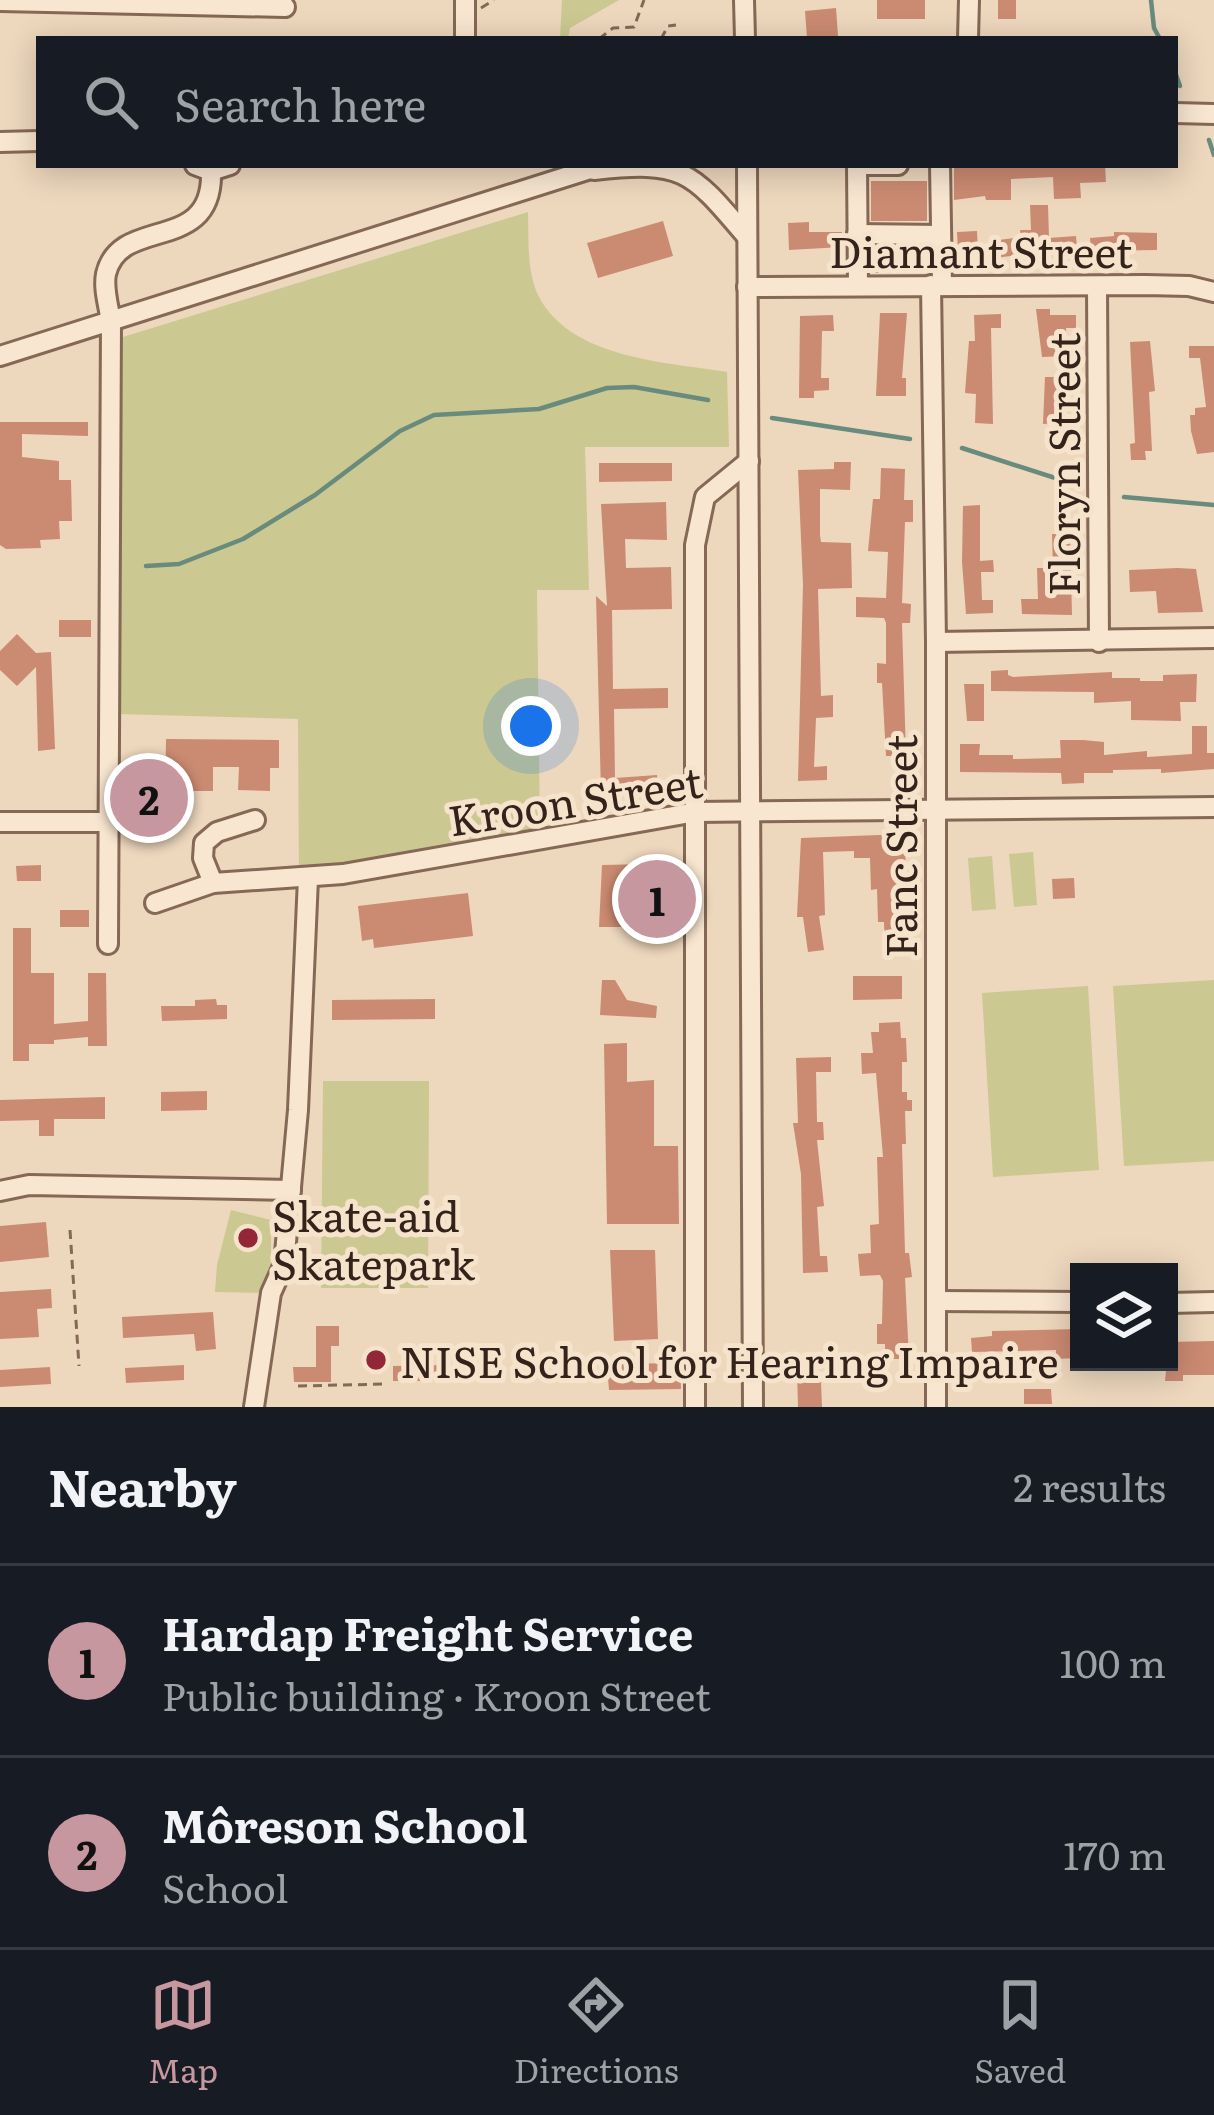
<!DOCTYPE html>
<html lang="en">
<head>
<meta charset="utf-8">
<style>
  body { margin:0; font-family:Literata,serif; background:#242831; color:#f1f3f6 }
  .controls { position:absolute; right:36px; bottom:36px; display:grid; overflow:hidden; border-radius:0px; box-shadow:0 6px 30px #0003 }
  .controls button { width:108px; height:108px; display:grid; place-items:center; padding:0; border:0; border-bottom:3px solid #363941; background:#171b24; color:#f1f3f6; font:60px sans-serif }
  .you { position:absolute; left:531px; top:726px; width:42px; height:42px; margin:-30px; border:9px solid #fff; border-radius:50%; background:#1a73e8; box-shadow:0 0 0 18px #1a73e833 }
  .badge { display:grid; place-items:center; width:78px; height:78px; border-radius:50%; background:#c797a0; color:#111; font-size:39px; font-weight:700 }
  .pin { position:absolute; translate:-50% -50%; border:6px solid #fff; box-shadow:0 3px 12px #0006 }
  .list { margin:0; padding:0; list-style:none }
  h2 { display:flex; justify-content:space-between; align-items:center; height:156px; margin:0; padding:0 48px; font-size:51px }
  h2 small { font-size:39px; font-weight:400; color:#9ea1a6 }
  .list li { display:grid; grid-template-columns:78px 1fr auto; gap:36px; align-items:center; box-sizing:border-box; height:192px; padding:0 48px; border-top:3px solid #363941 }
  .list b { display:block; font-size:45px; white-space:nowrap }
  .list p { margin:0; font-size:39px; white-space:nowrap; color:#9ea1a6 }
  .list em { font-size:39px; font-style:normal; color:#9ea1a6 }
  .icon { flex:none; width:66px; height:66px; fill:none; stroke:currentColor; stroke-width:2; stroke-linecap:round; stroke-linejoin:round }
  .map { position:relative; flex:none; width:1214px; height:1407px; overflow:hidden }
  .search { position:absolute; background:#171b24; box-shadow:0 6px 30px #0003; left:36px; right:36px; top:36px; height:132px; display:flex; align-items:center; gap:30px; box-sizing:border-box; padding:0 42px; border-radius:0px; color:#9ea1a6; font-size:45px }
  .sheet { height:540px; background:#171b24 }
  nav { display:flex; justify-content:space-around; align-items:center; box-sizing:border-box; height:168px; border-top:3px solid #363941; background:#171b24; font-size:33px; color:#9ea1a6 }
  nav a { display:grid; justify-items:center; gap:6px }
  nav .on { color:#c797a0 }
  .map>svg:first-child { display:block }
  .green { fill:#cbc891 }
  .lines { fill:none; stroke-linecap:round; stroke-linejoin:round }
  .stream { stroke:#688b7d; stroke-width:4.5 }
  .building { fill:#cb8a72 }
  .minor-casing { stroke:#856856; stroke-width:24 }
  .path { stroke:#856856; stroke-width:3; stroke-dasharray:9 6; stroke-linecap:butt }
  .minor { stroke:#f8e6d0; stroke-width:18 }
  .poi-dot { fill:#932738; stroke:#f5e3cc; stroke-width:4.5 }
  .labels { text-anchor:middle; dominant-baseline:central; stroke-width:10; stroke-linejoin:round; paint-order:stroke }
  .street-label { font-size:42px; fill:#34231b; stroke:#f5e3cc }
  .poi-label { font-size:42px; fill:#34231b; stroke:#f5e3cc; text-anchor:start }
</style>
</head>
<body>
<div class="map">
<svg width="1214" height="1407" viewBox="0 0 1214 1407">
  <rect width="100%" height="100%" fill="#edd7bd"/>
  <g class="green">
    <path d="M 562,0 L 619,0 L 570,28 L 568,39 L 560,39 Z"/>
    <path d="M 528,212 C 529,239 526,271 539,297 C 572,359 666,362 727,372 L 729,447 L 585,447 L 589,590 L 537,590 L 540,837 L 299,878 L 298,719 L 118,714 L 123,337 Z"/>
    <path d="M 1033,852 L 1037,905 L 1014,907 L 1009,854 Z"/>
    <path d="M 992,856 L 996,909 L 972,911 L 968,858 Z"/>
    <path d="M 1214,980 L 1214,1161 L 1124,1166 L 1113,986 Z"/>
    <path d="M 1088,986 L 1099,1170 L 993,1177 L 982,993 Z"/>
    <path d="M 323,1081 L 429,1081 L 428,1288 L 321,1288 Z"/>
    <path d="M 231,1210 L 271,1220 L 271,1293 L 215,1292 L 217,1265 Z"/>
  </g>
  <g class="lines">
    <g class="stream">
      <path d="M 1151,0 L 1154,28 L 1160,39"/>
      <path d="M 1175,72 L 1180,86"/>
      <path d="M 1209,140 L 1214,155"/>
      <path d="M 772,418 L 910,439"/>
      <path d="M 962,448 L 1080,486"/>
      <path d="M 1124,497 L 1214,505"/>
      <path d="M 146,566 L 179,564 L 243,539 L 315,495 L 400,431 L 434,415 L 539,409 L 607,388 L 634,387 L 708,400"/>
    </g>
  </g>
  <g class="building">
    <rect x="877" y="0" width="48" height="19"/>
    <rect x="998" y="0" width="18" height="19"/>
    <path d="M 836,8 L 838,36 L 807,38 L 805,11 Z"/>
    <path d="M 954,165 L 1105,165 L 1106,182 L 1080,183 L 1081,198 L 1054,199 L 1053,177 L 1011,179 L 1011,200 L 986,200 L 985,196 L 954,200 Z"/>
    <rect x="871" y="181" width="56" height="40"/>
    <path d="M 1030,205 L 1048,205 L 1049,238 L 1076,236 L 1077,249 L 993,258 L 991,241 L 1021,237 L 1020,230 L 1031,230 Z"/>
    <path d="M 663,221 L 673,256 L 598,278 L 587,243 Z"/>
    <path d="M 809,222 L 809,232 L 842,232 L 842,247 L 789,250 L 788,223 Z"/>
    <path d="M 977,231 L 978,251 L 958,251 L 957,232 Z"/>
    <path d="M 1114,232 L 1157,233 L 1157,250 L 1091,251 L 1090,238 L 1114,236 Z"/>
    <path d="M 897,248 L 928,249 L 928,263 L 877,262 L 878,273 L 871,273 L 871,249 Z"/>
    <path d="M 1036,309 L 1050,309 L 1050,315 L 1076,315 L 1076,328 L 1066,328 L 1067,356 L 1042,357 Z"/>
    <path d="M 880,313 L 907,313 L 902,378 L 906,378 L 906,396 L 876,396 Z"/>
    <path d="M 1001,314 L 1001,328 L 991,328 L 993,424 L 975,423 L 976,394 L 965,393 L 969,341 L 975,341 L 974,315 Z"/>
    <path d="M 833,315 L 834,331 L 822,331 L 821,378 L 829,378 L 829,390 L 814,391 L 814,398 L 799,398 L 800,316 Z"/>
    <path d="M 1150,341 L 1155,391 L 1149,392 L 1152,451 L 1145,451 L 1146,460 L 1131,460 L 1130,444 L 1135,443 L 1130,342 Z"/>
    <path d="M 1189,346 L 1214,346 L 1214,452 L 1197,454 L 1191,431 L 1190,415 L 1195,415 L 1195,408 L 1206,407 L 1200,358 L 1189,358 Z"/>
    <path d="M 1045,377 L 1066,377 L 1065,393 L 1057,393 L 1057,423 L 1043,424 Z"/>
    <path d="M 0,422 L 88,422 L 88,436 L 22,434 L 22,457 L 59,461 L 59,480 L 71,480 L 72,521 L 59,521 L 60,539 L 40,540 L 41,548 L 6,549 L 0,545 Z"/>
    <path d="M 834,462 L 851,462 L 850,490 L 820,489 L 820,535 L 821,542 L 851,543 L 852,588 L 818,589 L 821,696 L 833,695 L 833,717 L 816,718 L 814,767 L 827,766 L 827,780 L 798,781 L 803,584 L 798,470 L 834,469 Z"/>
    <path d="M 599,463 L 672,463 L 672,481 L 599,482 Z"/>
    <path d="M 881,468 L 905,469 L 904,500 L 913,500 L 913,522 L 905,522 L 902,603 L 911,604 L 910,623 L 902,623 L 906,756 L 886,756 L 882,683 L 877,683 L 877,663 L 886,664 L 886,623 L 884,618 L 856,617 L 856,597 L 886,598 L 888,552 L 868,551 L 873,499 L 880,499 Z"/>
    <path d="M 666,502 L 667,540 L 625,539 L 626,568 L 671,567 L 672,609 L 612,610 L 613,689 L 668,688 L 668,708 L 614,709 L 615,778 L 657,775 L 658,788 L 601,793 L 596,596 L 607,606 L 601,504 Z"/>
    <path d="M 980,505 L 980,561 L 993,560 L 994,572 L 981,572 L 982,600 L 993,600 L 993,613 L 966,614 L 962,562 L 963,506 Z"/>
    <path d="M 1052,534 L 1070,534 L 1072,615 L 1022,614 L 1021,599 L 1038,599 L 1037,568 L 1053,568 Z"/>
    <path d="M 1178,568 L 1196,569 L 1203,612 L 1158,613 L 1156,591 L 1130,592 L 1129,570 Z"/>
    <rect x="59" y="620" width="32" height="17"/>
    <path d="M 17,634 L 36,653 L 51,652 L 55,749 L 38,751 L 36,667 L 17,686 L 0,670 L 0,651 Z"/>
    <path d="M 1008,670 L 1008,675 L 1013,677 L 1112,672 L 1112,678 L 1140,678 L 1140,681 L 1163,681 L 1163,675 L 1197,674 L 1196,702 L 1180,702 L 1181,721 L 1131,720 L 1131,701 L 1094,703 L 1094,692 L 991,691 L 991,671 Z"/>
    <path d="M 964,684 L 984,684 L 984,721 L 967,721 Z"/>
    <path d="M 1192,726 L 1207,726 L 1207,753 L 1214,753 L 1214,769 L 1161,773 L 1161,769 L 1113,770 L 1113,773 L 1084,773 L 1084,783 L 1062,784 L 1061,773 L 960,772 L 960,744 L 980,744 L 979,755 L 1013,755 L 1013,759 L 1061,758 L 1060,740 L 1083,740 L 1104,742 L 1104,755 L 1147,751 L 1147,757 L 1192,754 Z"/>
    <path d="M 166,739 L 279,740 L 279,768 L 270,768 L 270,791 L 238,790 L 239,767 L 213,767 L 213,791 L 165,791 Z"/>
    <path d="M 905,834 L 906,889 L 903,889 L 904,921 L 899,921 L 899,950 L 885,950 L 884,922 L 878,922 L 877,889 L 871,890 L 870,858 L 854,858 L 854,851 L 823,852 L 825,915 L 819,916 L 824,950 L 808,952 L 803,917 L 797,917 L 801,838 Z"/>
    <path d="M 649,864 L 649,927 L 599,927 L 602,865 Z"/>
    <path d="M 41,865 L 41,881 L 17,881 L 16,866 Z"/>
    <path d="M 1074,878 L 1075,898 L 1053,899 L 1052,879 Z"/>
    <path d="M 468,893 L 473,936 L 374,948 L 373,939 L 362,941 L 358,906 Z"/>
    <rect x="60" y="910" width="29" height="17"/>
    <path d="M 13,928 L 31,928 L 31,973 L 54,973 L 54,1024 L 88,1021 L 88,973 L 106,973 L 107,1046 L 88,1046 L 88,1037 L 54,1040 L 54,1044 L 29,1044 L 29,1061 L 13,1061 Z"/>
    <path d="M 853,976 L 902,976 L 902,999 L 853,1000 Z"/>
    <path d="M 602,980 L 615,980 L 627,1000 L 657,1006 L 656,1018 L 600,1015 Z"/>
    <path d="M 216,999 L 217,1005 L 227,1005 L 227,1019 L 162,1021 L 161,1006 L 195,1006 L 195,1000 Z"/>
    <path d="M 435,999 L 435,1019 L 332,1020 L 332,1000 Z"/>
    <path d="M 900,1022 L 901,1038 L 906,1038 L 907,1062 L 902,1062 L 902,1092 L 907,1092 L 907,1100 L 912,1100 L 912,1111 L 905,1111 L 906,1144 L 902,1144 L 905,1253 L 909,1253 L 912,1277 L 905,1278 L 909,1359 L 885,1359 L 885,1344 L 877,1344 L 877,1324 L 882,1324 L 883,1281 L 880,1275 L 860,1276 L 858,1254 L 871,1253 L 870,1225 L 879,1224 L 877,1157 L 883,1157 L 876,1073 L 862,1074 L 861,1053 L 873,1053 L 871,1032 L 879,1032 L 879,1023 Z"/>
    <path d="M 627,1043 L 627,1082 L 654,1080 L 654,1146 L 678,1146 L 679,1224 L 607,1224 L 604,1044 Z"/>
    <path d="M 831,1057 L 831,1072 L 816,1072 L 817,1122 L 823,1122 L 824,1140 L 817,1140 L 824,1206 L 817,1207 L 820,1256 L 827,1256 L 828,1272 L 803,1273 L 801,1174 L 793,1123 L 798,1123 L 796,1058 Z"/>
    <path d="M 207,1091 L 207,1110 L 161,1111 L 161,1092 Z"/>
    <path d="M 105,1097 L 105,1119 L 54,1119 L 54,1136 L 39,1136 L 39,1120 L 0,1121 L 0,1100 Z"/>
    <path d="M 46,1222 L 49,1257 L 0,1262 L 0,1226 Z"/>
    <path d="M 610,1250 L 655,1250 L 658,1339 L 614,1341 Z"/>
    <path d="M 51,1289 L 52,1308 L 37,1309 L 39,1337 L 0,1339 L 0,1292 Z"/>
    <path d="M 213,1312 L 216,1349 L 196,1351 L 194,1334 L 123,1338 L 122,1317 Z"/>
    <path d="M 316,1326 L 339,1326 L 339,1346 L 331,1346 L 331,1382 L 294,1382 L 293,1367 L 316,1367 Z"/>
    <path d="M 1079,1329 L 1079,1358 L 1056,1359 L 1056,1350 L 972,1352 L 971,1338 L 992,1336 L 992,1331 Z"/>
    <path d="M 1214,1341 L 1214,1375 L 1183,1375 L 1183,1381 L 1165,1381 L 1169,1342 Z"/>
    <path d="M 680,1363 L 681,1389 L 609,1390 L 607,1364 Z"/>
    <path d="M 184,1365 L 184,1380 L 126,1383 L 125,1368 Z"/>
    <path d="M 447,1365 L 447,1381 L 393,1381 L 393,1366 Z"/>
    <path d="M 50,1367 L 51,1384 L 0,1387 L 0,1370 Z"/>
    <path d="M 811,1369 L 812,1383 L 821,1382 L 822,1407 L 798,1407 L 797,1370 Z"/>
    <path d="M 1024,1389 L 1051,1389 L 1052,1404 L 1024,1404 Z"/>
  </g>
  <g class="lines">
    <g class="minor-casing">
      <g id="minor">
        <path d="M 744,0 L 745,39"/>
        <path d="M 0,1 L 285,7"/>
        <path d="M 465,39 L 465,0"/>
        <path d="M 968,39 L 969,0"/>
        <path d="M 1175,113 L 1214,114"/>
        <path d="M 0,142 L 39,141"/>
        <path d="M 195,165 L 211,171 L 230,165"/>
        <path d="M 747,165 L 753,1407"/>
        <path d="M 940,165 L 942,285"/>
        <path d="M 594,170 C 684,160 691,171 747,237"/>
        <path d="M 857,234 L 941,235"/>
        <path d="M 931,285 L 936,642 L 936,1407"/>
        <path d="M 858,286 L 857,165 L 898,165"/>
        <path d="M 1097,286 L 1099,642"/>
        <path d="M 747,287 L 1145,285 L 1189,286 L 1214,292"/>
        <path d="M 0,356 L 603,165"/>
        <path d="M 936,642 L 1214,638"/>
        <path d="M 255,820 L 217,832 L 204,843 L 203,858 L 213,883 L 343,874 L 696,812 L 1214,807"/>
        <path d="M 0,822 L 106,822"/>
        <path d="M 155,903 L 213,883"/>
        <path d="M 108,944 L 111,322 C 109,307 103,289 106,274 C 120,214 214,256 211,171"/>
        <path d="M 0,1191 L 29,1185 L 291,1190"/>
        <path d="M 936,1301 L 1079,1302"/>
        <path d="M 1169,1303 L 1214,1302"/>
        <path d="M 254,1407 L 271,1293 L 284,1264 L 298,1110 L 308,878"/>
        <path d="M 695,1407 L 695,545 L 705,497 L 749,461"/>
      </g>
    </g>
    <g class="path">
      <path d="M 481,8 L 494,0"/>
      <path d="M 599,39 L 613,28 L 634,27 L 644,0"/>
      <path d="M 661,39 L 668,26 L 676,25"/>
      <path d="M 70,1230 L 79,1366"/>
      <path d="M 298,1386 L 386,1384"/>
    </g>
    <use href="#minor" class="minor"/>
  </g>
  <g class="poi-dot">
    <circle cx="248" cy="1238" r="12"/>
    <circle cx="376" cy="1360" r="12"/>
  </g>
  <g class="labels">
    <g class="street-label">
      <text x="981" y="250">Diamant Street</text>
      <text transform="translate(1062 464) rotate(-90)">Floryn Street</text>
      <text transform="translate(575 799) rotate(-9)">Kroon Street</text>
      <text transform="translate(899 846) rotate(-90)">Fanc Street</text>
    </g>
    <g class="poi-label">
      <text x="272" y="1214">Skate-aid<tspan x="272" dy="48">Skatepark</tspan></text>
      <text x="400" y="1360">NISE School for Hearing Impaire</text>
    </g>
  </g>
</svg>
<div class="controls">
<button><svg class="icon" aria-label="layers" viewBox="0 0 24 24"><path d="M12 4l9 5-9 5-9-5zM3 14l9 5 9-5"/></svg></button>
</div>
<div class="you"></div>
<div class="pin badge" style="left:657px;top:899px">1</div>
<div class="pin badge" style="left:149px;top:798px">2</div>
<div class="search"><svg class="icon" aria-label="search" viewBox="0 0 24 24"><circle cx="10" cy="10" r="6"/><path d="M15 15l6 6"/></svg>Search here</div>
</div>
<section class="sheet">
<h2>Nearby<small>2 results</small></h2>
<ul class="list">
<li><span class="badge">1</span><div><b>Hardap Freight Service</b><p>Public building · Kroon Street</p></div><em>100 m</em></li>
<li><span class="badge">2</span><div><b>Môreson School</b><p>School</p></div><em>170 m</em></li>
</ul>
</section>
<nav>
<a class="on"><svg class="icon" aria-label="map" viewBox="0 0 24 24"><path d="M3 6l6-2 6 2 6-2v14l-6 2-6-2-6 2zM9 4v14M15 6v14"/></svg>Map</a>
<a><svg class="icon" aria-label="directions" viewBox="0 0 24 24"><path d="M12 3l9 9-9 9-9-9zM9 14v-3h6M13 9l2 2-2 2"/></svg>Directions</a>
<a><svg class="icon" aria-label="saved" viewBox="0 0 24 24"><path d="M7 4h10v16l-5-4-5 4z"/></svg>Saved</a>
</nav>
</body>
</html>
